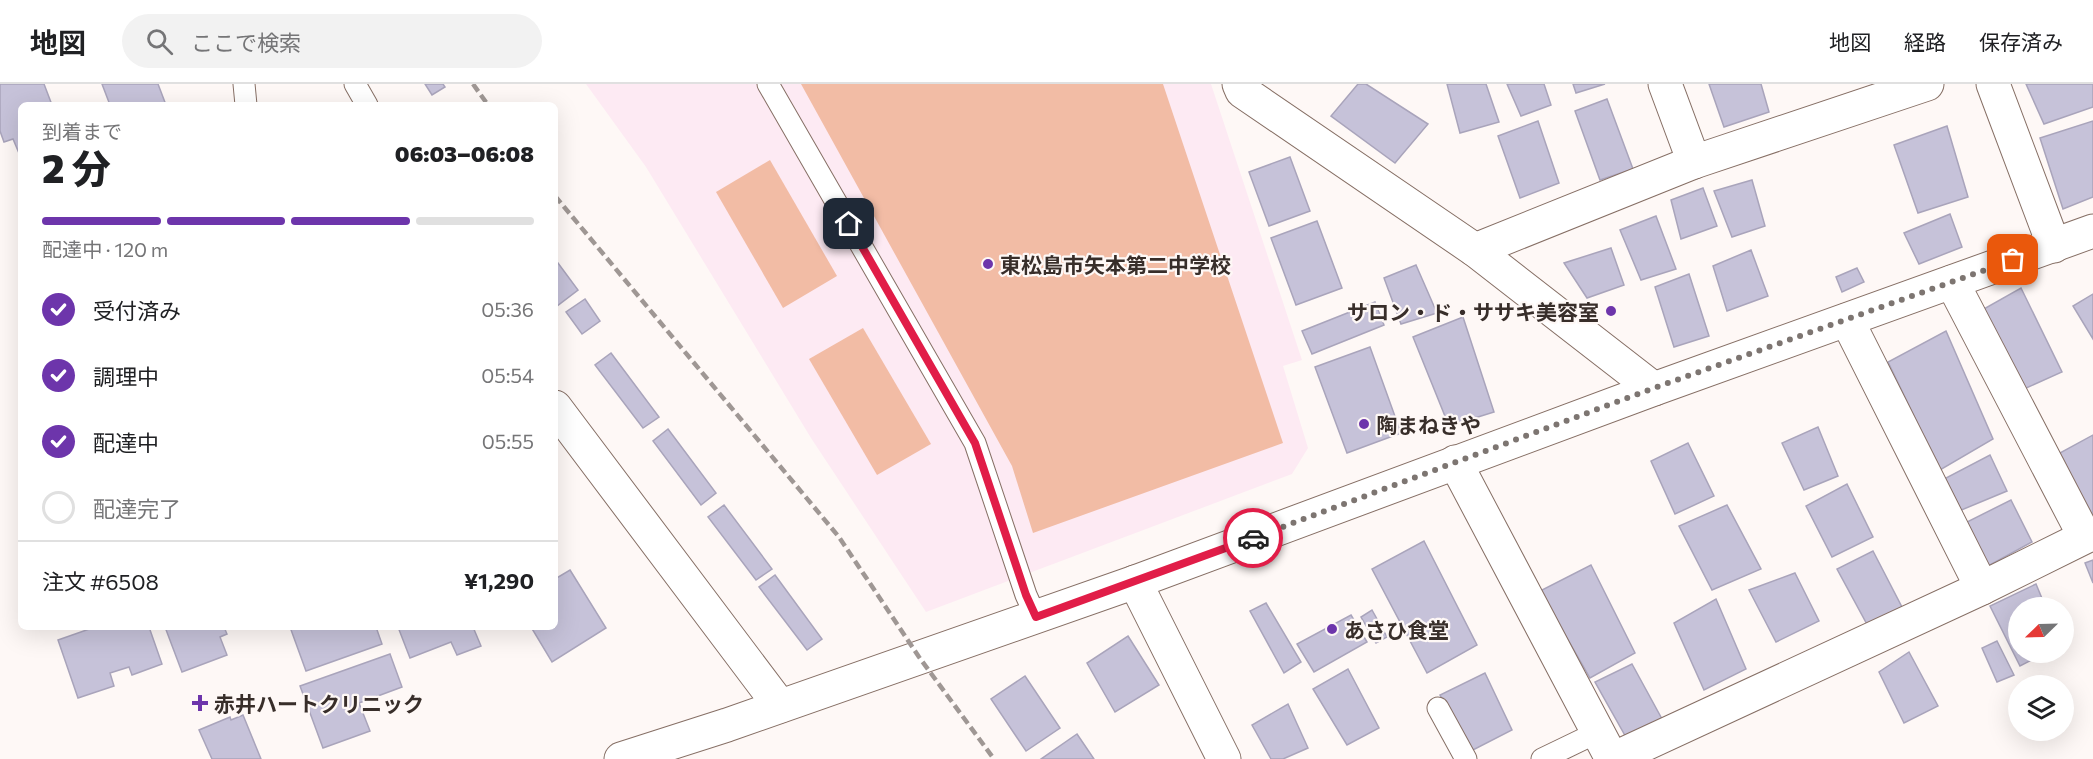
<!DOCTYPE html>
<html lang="ja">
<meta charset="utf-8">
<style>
body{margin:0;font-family:Commissioner,"Noto Sans JP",sans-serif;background:#f2f2f2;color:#202124;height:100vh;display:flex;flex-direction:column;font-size:22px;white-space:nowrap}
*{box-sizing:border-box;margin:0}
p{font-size:20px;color:#757577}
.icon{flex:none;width:33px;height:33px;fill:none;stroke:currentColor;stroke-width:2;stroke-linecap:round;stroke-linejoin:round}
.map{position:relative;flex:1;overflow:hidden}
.drawer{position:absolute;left:18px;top:18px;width:540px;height:528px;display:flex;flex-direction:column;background:#fff;border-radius:9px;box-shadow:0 6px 24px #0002}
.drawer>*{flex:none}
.needle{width:39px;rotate:247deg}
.controls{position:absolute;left:2008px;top:513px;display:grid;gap:12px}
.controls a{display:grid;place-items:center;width:66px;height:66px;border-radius:50%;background:#fff;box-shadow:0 6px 24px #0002;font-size:30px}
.pin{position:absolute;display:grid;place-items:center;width:51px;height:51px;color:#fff;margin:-26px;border-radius:12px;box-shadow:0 3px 9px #0006}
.courier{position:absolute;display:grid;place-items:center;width:60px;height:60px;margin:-30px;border:4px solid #e11d48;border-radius:50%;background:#fff;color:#222;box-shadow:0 2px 8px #0007}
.headline em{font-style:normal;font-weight:800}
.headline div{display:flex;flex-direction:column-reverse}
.headline{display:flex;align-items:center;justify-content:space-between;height:102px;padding:0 24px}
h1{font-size:39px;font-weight:800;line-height:45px}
.bar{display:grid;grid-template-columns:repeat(4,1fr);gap:9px 6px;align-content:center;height:72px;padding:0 24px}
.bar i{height:8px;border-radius:4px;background:#e0e0e0}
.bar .active{background:#6d35ab}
.bar p{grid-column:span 4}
.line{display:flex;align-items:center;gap:15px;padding:0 24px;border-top:2px solid #e0e0e0}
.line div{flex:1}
ol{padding:0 24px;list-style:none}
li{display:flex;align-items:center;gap:18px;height:66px}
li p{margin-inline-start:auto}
li .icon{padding:6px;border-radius:50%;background:#6d35ab;color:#fff;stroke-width:4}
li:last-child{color:#757577}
li i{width:33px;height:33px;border:3px solid #e0e0e0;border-radius:50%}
header{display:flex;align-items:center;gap:36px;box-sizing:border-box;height:84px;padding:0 30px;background:#fff;border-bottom:2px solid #e0e0e0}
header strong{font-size:28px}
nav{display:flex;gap:33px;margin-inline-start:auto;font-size:21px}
.search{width:420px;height:54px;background:#f2f2f2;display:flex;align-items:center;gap:15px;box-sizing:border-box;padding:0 21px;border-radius:33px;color:#757577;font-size:22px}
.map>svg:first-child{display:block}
.industrial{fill:#fdeaf3}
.green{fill:#f2bca5}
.building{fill:#c6c2d9;stroke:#a9a4bb;stroke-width:1.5}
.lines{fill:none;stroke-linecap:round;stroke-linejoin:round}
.lane-casing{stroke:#866f65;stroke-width:23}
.street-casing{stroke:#866f65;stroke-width:35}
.secondary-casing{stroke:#866f65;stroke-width:35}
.lane{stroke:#fff;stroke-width:21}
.street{stroke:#fff;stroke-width:33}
.secondary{stroke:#fff;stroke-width:33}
.rail{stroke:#9f9794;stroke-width:4.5;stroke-dasharray:9 4.5;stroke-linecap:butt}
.done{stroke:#7d7571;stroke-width:6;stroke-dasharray:0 10.8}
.route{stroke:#e11d48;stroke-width:8}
.poi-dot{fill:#6d35ab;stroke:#fef8f6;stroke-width:2}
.labels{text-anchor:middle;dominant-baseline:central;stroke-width:4.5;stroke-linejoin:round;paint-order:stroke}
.poi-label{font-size:21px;font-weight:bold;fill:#382e2a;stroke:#fef8f6;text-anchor:start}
</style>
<header>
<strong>地図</strong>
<div class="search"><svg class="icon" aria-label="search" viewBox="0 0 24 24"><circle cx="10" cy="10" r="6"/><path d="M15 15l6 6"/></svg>ここで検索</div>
<nav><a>地図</a><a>経路</a><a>保存済み</a></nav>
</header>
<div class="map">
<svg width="2093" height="675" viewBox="0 0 2093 675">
<rect width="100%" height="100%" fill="#fef8f6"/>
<path class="industrial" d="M586,0h625l91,276 -19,6 25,82 -16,26 -366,138 -115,-174 -165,-271z"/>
<g class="green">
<path d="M801,0h362l120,359 -250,90 -21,-67z"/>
<path d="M770,76l67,116 -54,32 -67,-116z"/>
<path d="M863,244l68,116 -54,31 -68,-116z"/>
</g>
<g class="building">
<path d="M0,0h44l8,21h-31v53l-8,-19 -9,3 -4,-11z"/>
<path d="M102,0h56l8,21h-56z"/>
<path d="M425,0h18l2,3 -13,8z"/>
<path d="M1358,0h8l62,40 -33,39 -64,-47z"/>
<path d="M1447,0h39l13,38 -39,11z"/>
<path d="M1507,0h37l7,21 -30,11z"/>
<path d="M1573,0h32l-29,9z"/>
<path d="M1709,0h52l8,28 -45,15z"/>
<path d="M2026,0h67v23l-49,17z"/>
<path d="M1607,15l26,70 -33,11 -25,-69z"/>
<path d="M1538,37l21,62 -39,15 -22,-62z"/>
<path d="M2093,37v76l-30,12 -23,-71z"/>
<path d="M1947,42l21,71 -50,16 -24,-68z"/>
<path d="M1290,73l20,54 -41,15 -20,-54z"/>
<path d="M1752,96l13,46 -33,11 -18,-46z"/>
<path d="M1703,104l14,38 -36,13 -10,-39z"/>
<path d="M1950,130l12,33 -43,17 -15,-31z"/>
<path d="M1656,132l20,53 -35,11 -21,-50z"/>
<path d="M1317,137l25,67 -46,17 -25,-67z"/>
<path d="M1611,164l13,37 -37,13 -23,-35z"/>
<path d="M1751,166l17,46 -41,15 -14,-45z"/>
<path d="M555,175l23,31 -21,16 -2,-4z"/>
<path d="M1416,181l21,48 -36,11 -17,-46z"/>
<path d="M1857,184l7,14 -22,10 -6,-15z"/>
<path d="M1689,190l20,62 -35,11 -19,-60z"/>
<path d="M2021,204l41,84 -38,17 -42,-79z"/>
<path d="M2093,210v45l-20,-33z"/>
<path d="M585,215l15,22 -18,13 -16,-22z"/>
<path d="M1375,218l9,23 -72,29 -10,-23z"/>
<path d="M1463,233l31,95 -45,14 -36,-89z"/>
<path d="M1946,247l47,108 -53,31 -52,-108z"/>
<path d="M1370,263l31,86 -54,20 -32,-86z"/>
<path d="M611,269l48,64 -16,11 -48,-63z"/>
<path d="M1818,343l20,49 -34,14 -22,-47z"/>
<path d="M668,345l48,64 -15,12 -48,-64z"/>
<path d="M2093,351v90l-35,-71z"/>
<path d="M1688,359l26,53 -39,18 -24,-53z"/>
<path d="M1990,371l17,36 -48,20 -15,-32z"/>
<path d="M1847,400l26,53 -41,20 -26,-51z"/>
<path d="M2011,416l21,42 -44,24 -23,-43z"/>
<path d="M724,421l48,64 -16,11 -48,-63z"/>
<path d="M1727,421l34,64 -49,21 -33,-64z"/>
<path d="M1424,457l53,104 -50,28 -55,-104z"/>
<path d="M1873,467l31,60 -35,17 -32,-59z"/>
<path d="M2093,476v23l-8,-20z"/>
<path d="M1591,481l44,88 -45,25 -50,-87z"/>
<path d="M570,486l36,58 -54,34 -21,-35h24v-48z"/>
<path d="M1795,489l24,48 -43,21 -27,-52z"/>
<path d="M775,491l47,64 -15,11 -48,-63z"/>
<path d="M2036,500l10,24h-27v44h28l-27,14 -30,-60z"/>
<path d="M1716,515l30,70 -42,21 -30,-67z"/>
<path d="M1266,519l35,59 -17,11 -34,-62z"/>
<path d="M1372,526l15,27 -11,6 -15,-26z"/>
<path d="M1351,531l16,27 -53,30 -17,-28z"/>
<path d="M95,543h54l13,37 -30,11 -3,-8 -19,6 4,13 -36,12 -20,-58z"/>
<path d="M165,543h59l3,7 -7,3 7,18 -45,17z"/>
<path d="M290,543h86l6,17 -76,27z"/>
<path d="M398,543h75l8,19 -24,9 -6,-13 -41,16z"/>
<path d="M1128,552l31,49 -44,27 -28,-49z"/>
<path d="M1997,557l17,34 -17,7 -15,-34z"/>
<path d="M1909,568l29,54 -34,17 -25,-51z"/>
<path d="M390,570l12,33 -43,16 11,28 -47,17 -23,-62z"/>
<path d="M1632,580l30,55 -35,20 -32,-57z"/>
<path d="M1348,585l31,59 -32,17 -34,-56z"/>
<path d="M1485,589l27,57 -41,21 -31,-56z"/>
<path d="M1025,592l35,52 -34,23 -35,-52z"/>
<path d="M1288,620l20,44 -25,11h-12l-19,-34z"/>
<path d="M243,631l18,44h-49l-13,-29 31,-13 1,3z"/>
<path d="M1077,650l17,25h-53z"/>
</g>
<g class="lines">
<defs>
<g id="lane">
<path d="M244,0l2,21"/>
<path d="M355,0l12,21"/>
<path d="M768,0l207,359 51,152 10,22"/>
<path d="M1438,624l28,51"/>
<path d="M1542,675l56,-27"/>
</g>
<g id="street">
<path d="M1665,0l29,78"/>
<path d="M1993,0l61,162"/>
<path d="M1475,166l219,-88 233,-78"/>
<path d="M1847,236l135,268"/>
<path d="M1455,378l157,297"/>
<path d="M1135,498l89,177"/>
<path d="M1613,675l369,-171 103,-51 -133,-255"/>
</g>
<g id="secondary">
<path d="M1239,0l3,7 233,159 179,139"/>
<path d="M555,323l225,299"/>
<path d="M621,675l106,-34 408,-143 519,-193 439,-158"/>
</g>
</defs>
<use href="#lane" class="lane-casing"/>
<use href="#street" class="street-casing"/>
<use href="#secondary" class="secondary-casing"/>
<use href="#lane" class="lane"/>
<use href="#street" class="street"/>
<use href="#secondary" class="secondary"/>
<g class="rail">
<path d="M473,0l15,21"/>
<path d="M555,112l284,341 80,120 75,102"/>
</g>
</g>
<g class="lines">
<path class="done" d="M1253,454l401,-150 359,-128"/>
<path class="route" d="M849,140l126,219 51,152 10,22 217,-79"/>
</g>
<g class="poi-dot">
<circle cx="988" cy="180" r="6"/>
<circle cx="1611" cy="227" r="6"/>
<circle cx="1364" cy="340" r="6"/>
<circle cx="1332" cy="545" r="6"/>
<path d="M197 610h6v6h6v6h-6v6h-6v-6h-6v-6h6z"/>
</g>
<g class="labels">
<g class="poi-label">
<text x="1000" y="180">東松島市矢本第二中学校</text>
<text x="1599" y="227" text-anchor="end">サロン・ド・ササキ美容室</text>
<text x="1376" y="340">陶まねきや</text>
<text x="1344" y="545">あさひ食堂</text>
<text x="214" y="619">赤井ハートクリニック</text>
</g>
</g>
</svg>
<div class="controls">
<a><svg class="needle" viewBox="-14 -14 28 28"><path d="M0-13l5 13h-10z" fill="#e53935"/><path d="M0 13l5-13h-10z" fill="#757577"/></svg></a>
<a><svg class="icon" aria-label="layers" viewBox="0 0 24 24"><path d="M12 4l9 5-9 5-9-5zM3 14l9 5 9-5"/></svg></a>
</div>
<div class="pin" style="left:2013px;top:176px;background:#ea580c"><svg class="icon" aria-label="bag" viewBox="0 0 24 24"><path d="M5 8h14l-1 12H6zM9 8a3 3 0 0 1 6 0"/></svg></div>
<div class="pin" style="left:849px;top:140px;background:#1f2937"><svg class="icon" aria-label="home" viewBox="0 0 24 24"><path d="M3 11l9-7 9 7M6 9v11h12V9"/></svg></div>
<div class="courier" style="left:1253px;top:454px"><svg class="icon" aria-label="car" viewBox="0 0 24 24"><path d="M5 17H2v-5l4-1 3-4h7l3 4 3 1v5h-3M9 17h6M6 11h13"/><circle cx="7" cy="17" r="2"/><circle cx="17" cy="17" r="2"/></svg></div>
<section class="drawer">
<div class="headline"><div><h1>2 分</h1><p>到着まで</p></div><em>06:03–06:08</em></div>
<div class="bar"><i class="active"></i><i class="active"></i><i class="active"></i><i></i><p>配達中 · 120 m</p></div>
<ol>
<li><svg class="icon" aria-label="check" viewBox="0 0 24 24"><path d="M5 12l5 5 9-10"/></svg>受付済み<p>05:36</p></li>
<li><svg class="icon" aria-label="check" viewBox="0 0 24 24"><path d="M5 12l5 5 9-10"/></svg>調理中<p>05:54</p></li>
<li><svg class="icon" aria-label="check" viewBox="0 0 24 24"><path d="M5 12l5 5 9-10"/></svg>配達中<p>05:55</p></li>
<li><i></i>配達完了</li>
</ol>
<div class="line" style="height:78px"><div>注文 #6508</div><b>¥1,290</b></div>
</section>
</div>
